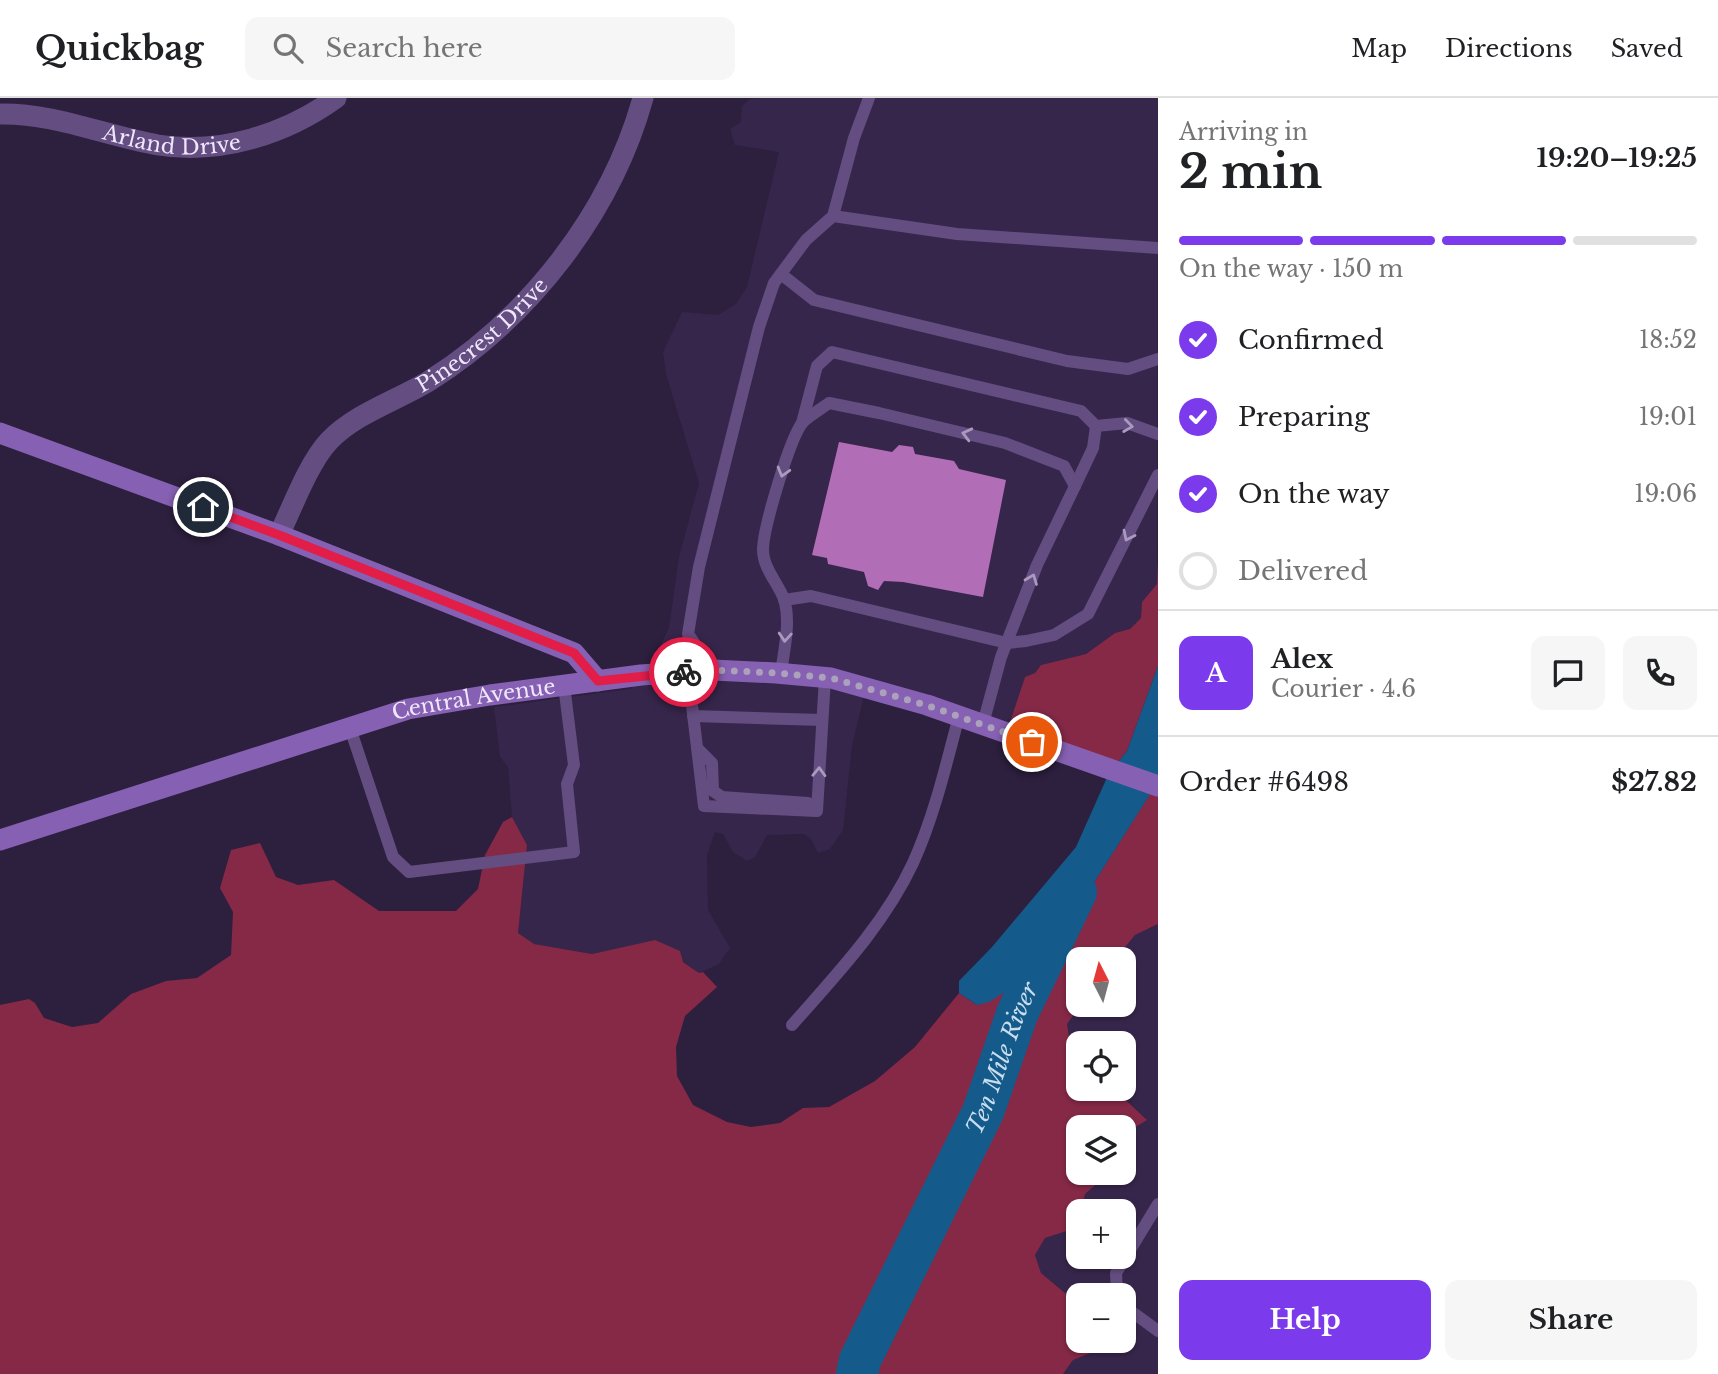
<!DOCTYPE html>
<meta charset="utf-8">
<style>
body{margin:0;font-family:"Libre Baskerville",serif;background:#f6f6f6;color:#202124;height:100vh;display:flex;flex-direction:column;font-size:26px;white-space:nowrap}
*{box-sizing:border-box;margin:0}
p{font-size:23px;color:#757577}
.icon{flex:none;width:38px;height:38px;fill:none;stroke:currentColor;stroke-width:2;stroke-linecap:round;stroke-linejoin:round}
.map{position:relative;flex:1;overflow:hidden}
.side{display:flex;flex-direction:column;background:#fff;width:560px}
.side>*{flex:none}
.needle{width:46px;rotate:354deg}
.fabs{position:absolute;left:1066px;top:849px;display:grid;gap:14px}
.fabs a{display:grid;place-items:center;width:70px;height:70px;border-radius:14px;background:#fff;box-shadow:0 2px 5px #0004;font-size:35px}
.pin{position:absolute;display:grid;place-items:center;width:60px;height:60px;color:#fff;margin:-30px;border:4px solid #fff;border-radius:50%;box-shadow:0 2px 7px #0007}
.courier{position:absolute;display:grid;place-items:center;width:70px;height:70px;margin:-35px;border:5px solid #e11d48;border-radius:50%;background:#fff;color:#222;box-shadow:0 2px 9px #0007}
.overview em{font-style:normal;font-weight:700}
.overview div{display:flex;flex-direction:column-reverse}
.overview{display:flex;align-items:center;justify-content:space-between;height:119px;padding:0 21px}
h1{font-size:46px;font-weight:700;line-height:52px}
.bar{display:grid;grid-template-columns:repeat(4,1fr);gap:10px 7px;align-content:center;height:84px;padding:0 21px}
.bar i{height:9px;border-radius:5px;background:#e0e0e0}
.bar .current{background:#7c3aed}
.bar p{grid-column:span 4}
.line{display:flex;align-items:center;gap:18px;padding:0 21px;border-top:2px solid #e0e0e0}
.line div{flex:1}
.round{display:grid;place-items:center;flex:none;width:74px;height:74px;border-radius:14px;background:#f6f6f6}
ol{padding:0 21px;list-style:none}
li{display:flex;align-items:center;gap:21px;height:77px}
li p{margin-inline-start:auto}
li .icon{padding:7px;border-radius:50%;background:#7c3aed;color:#fff;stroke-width:4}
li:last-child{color:#757577}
li i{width:38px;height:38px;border:4px solid #e0e0e0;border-radius:50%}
.button{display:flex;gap:14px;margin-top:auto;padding:14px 21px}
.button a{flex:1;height:80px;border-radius:14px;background:#7c3aed;color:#fff;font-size:28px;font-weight:700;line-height:80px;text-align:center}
.button a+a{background:#f6f6f6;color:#202124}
header{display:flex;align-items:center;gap:42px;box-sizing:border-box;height:98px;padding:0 35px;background:#fff;border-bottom:2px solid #e0e0e0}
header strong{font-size:33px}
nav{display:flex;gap:38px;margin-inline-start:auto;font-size:24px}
.search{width:490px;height:63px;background:#f6f6f6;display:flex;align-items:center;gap:18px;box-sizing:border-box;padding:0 24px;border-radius:14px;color:#757577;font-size:26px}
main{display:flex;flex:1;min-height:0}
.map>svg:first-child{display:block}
.built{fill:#37264b}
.forest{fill:#852947}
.water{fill:#145b8b}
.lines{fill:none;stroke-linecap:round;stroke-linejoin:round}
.river{stroke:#145b8b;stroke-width:42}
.building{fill:#b16eb6}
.lane{stroke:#644d80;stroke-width:12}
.street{stroke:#644d80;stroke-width:21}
.secondary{stroke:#8660b2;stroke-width:21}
.oneway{stroke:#aa9abe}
.done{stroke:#aba1ba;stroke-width:7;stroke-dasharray:0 12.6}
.route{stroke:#e11d48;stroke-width:9}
.labels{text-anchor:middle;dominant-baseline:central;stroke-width:7;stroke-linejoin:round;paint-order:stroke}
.street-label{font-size:21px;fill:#efe7fc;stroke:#231533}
.water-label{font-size:23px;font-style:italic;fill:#c9ddee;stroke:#231533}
</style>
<header>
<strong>Quickbag</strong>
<div class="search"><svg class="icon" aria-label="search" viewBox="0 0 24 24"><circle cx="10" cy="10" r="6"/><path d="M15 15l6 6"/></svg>Search here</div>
<nav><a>Map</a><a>Directions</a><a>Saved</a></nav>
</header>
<main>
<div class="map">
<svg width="1158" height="1276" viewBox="0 0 1158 1276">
<rect width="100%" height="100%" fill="#2d1f3e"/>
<g class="built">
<path d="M763,0h395l-1,486 -15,18 -1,16 -11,11 -15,4 -29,21 -45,11 -6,8 -10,4 -19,57 -142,-38 -12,49 -9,85 -13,19 -12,4 -7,-14 -7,-5 -37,1 -12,22 -8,4 -14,-9 -10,-18 -8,-2 -8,23 1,55 22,38 -11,16 -20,9 -44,-33 -63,14 -59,-10 -15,-11 9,-88 -15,-28 -4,-50 -8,-10 -6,-50 136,-18 15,-12 24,-49 10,-71 20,-74 -33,-109 -3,-22 19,-40 36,3 18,-11 11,-17 32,-135 -44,-7 -5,-16 11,-7 1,-16 8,-7z"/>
<path d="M1158,826v450h-95l10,-14 28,-11 -1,-8 24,-1v-45h-46v9l-37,-31 -6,-18 10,-17 31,-10 2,-7v35h46v-45h-43l4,-17 24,-21 15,-1v-38l22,-15 -29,-27 -1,-3 8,-1v-45h-46v17l-6,-4 -5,-32 14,-19 43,-1v-45h-18l20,-13 9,-11z"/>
</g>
<g class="forest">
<path d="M1158,462v106l-31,85 -18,22 -103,-39 19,-57 10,-4 6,-8 45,-11 29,-21 15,-4 11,-11 1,-16 15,-18z"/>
<path d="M1158,683v143l-23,11 -9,11 -20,13h-28v45l3,1 -14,19 5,31 6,5v28l38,1 1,3 30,28 -23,14v-7h-46v45l31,1 -24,21 -4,17h-3l-2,17 -31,10 -10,17 6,18 37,31v36l22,1 1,8 -28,11 -10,14h-1063v-369l29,-6 6,4 9,15 28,9 26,-4 33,-29 35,-13 31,-3 34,-23 2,-43 -13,-24 11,-38 29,-7 16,34 22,8 36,-5 45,31h77l22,-22 7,-34 18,-33 9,-5 15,28 -9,88 16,11 58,10 63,-14 25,11 3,11 16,11 4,-1 14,15 -32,29 -9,31 1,29 16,29 34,17 24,5 29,-4 23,-15 26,-1 46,-26 40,-34 44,-54 18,12 39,-20 18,-20 40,-51z"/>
</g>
<path class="water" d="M1158,568v111l-4,11 -80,126 -40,51 -18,20 -27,17 -12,3 -18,-12v-12l33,-34 84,-100 33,-74 18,-22z"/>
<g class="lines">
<path class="river" id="s1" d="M857,1276l3,-14 123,-248 34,-98 59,-122"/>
</g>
<path class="building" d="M839,344l53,10 7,-7 14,2 2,7 39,7 5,8 47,11 -23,117 -80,-15 -19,-1 -6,9 -10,-4 -4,-14 -36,-8 -1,-6 -15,-3z"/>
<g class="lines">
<g class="lane">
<path d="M833,118l124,18 201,14"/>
<path d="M781,176l33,26 253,61 61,8 30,-10"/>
<path d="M802,325l15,-57 15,-14 249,59 15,15 31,-3 31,11"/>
<path d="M1075,388l18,-38 3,-22"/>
<path d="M784,502l27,-4 196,47 19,-2 28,-6 34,-21 70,-139"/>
<path d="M713,572l-25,-36 11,-67 60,-240 15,-44 32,-43 27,-24 21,-78 15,-40"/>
<path d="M688,574l16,134 113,5 8,-133"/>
<path d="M781,575c3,-23 10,-51 3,-74 -6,-16 -21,-31 -21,-49 0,-21 27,-113 40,-128 7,-7 18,-13 26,-19l50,10 126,30 59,23 11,20 -38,79 -36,92 -18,67"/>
<path d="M693,618l129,4"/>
<path d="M350,630l43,129 16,15 165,-20 -7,-68 7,-19 -10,-80"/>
<path d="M697,650l15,15 1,28 9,6 86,6"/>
<path d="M792,927c44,-50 92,-100 121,-162 21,-46 33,-98 46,-147"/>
<path d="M1117,1197l-1,-22 42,-69"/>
<path d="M1124,1208l34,25"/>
</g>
<g class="street">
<path id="s2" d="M0,16c55,-1 105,22 158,31 63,10 128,-11 178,-47"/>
<path id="s3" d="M279,437c13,-27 30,-73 50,-94 27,-28 67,-40 100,-60 101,-64 182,-168 214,-283"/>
</g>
<g class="secondary">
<path d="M0,335l279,102 295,118 24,28"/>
<path id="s4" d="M0,742l408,-131 82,-14 151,-20 72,-5 63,3 55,5 96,27 231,81"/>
</g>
</g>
<defs><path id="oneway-chevron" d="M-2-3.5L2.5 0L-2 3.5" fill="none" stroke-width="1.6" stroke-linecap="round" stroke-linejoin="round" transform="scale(1.75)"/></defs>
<g class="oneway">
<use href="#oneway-chevron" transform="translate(1128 328) rotate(8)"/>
<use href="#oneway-chevron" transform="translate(967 336) rotate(-166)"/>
<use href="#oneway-chevron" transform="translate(783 374) rotate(106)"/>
<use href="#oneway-chevron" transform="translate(1128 438) rotate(116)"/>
<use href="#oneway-chevron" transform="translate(1032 481) rotate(-69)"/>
<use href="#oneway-chevron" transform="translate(785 539) rotate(94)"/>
<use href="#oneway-chevron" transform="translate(819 674) rotate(-88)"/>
</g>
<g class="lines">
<path class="done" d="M684,574l29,-2 63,3 55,5 95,27 106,37"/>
<path class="route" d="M203,409l76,28 295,118 24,28 86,-9"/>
</g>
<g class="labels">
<g class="street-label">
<text stroke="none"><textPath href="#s2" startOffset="175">Arland Drive</textPath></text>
<text stroke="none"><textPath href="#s3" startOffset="294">Pinecrest Drive</textPath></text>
<text stroke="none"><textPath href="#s4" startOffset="495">Central Avenue</textPath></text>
</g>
<g class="water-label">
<text stroke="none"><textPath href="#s1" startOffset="348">Ten Mile River</textPath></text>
</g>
</g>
</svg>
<div class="fabs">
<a><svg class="needle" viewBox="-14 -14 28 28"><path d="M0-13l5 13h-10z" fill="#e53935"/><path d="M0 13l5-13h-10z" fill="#757577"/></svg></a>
<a><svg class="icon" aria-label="locate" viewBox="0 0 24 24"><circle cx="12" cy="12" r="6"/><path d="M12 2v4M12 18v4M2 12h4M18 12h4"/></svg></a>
<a><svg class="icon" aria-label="layers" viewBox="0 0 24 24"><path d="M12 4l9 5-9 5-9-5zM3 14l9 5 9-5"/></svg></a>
<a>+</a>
<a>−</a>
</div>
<div class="pin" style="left:1032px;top:644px;background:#ea580c"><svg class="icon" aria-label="bag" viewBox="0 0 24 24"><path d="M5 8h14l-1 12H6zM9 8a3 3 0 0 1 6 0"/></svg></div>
<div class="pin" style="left:203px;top:409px;background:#1f2937"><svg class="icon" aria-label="home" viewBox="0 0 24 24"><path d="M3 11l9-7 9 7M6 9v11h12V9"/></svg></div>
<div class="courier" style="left:684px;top:574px"><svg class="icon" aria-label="bike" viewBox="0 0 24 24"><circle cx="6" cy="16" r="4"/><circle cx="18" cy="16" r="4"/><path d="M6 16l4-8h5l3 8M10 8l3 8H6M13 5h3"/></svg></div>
</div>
<section class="side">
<div class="overview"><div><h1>2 min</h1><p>Arriving in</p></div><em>19:20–19:25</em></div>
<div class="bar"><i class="current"></i><i class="current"></i><i class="current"></i><i></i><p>On the way · 150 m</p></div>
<ol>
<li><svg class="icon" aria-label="check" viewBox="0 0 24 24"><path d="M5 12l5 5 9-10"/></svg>Confirmed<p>18:52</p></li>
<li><svg class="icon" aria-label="check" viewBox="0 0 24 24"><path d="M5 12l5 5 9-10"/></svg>Preparing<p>19:01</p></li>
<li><svg class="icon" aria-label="check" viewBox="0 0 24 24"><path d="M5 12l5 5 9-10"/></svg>On the way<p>19:06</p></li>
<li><i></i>Delivered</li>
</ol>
<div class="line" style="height:126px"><b class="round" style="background:#7c3aed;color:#fff">A</b><div><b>Alex</b><p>Courier · 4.6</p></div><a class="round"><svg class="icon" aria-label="chat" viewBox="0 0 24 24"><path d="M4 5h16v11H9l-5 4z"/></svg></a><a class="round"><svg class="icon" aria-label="phone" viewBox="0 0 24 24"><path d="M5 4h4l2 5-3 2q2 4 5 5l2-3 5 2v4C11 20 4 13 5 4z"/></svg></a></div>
<div class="line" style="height:91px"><div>Order #6498</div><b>$27.82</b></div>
<div class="button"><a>Help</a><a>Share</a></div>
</section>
</main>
